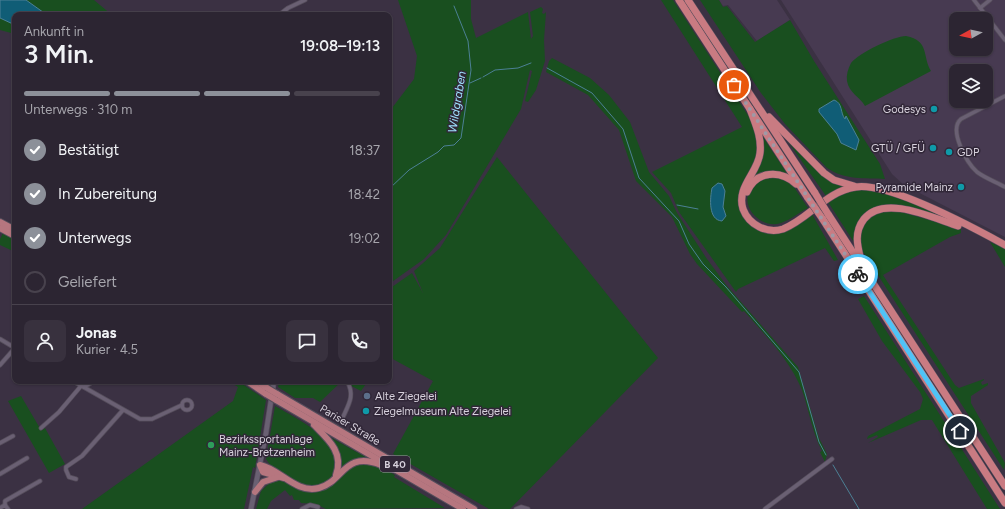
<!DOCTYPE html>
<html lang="de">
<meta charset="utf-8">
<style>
body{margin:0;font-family:Figtree,sans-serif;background:#38313e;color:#f1f3f6;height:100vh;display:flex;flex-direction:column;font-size:15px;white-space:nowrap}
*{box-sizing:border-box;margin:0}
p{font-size:13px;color:#a6a5ac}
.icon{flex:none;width:22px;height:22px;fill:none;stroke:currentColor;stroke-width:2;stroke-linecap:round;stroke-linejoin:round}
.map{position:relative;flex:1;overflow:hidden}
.panel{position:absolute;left:12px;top:12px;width:380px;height:372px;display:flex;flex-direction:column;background:#2c2532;border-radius:8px;box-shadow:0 1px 3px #0004,0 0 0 1px #48424d}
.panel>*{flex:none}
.needle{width:26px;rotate:262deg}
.buttons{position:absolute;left:949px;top:12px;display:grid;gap:8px}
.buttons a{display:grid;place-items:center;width:44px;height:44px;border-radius:8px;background:#2c2532;box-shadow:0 1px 3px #0004,0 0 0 1px #48424d;font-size:20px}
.pin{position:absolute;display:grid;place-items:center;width:34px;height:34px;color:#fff;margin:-17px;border:2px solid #fff;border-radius:50%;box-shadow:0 1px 4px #0007}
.courier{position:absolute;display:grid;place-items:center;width:40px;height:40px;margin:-20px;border:3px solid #4fc3f7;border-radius:50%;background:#fff;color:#222;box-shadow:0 1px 5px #0007}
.summary em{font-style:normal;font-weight:600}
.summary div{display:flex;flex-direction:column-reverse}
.summary{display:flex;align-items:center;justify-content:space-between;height:68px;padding:0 12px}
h1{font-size:26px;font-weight:600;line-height:30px}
.bar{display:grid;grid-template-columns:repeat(4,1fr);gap:6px 4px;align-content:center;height:48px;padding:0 12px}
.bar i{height:5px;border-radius:3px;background:#48424d}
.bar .selected{background:#8c9099}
.bar p{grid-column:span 4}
.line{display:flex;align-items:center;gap:10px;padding:0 12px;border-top:1px solid #48424d}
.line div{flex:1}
.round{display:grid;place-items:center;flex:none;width:42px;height:42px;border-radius:8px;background:#38313e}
ol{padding:0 12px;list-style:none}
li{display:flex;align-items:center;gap:12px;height:44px}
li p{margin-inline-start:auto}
li .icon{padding:4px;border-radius:50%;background:#8c9099;color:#fff;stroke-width:4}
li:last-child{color:#a6a5ac}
li i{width:22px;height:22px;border:2px solid #48424d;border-radius:50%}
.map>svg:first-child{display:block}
.built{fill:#473a51;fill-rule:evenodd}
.green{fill:#194f1f}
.water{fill:#105d76;stroke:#4c8095}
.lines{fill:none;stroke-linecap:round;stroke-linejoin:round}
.stream{stroke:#4c8095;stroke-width:1}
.minor-casing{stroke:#554d5b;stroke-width:5}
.tertiary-casing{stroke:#554d5b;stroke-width:6}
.trunk-casing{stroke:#554d5b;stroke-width:8}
.motorway-casing{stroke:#554d5b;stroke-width:8}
.minor{stroke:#6a6073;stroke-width:3.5}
.tertiary{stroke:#6a6073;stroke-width:4.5}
.trunk{stroke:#b6767f;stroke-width:6}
.motorway{stroke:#c97b82;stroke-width:7}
.trunk-bridge-casing{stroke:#554d5b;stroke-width:8;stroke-linecap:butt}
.motorway-bridge-casing{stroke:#554d5b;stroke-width:8;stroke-linecap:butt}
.trunk-bridge{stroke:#b6767f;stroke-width:6}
.motorway-bridge{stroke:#c97b82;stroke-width:7}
.done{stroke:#a099a6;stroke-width:4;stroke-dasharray:0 7.2}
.route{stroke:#4fc3f7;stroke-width:5}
.culture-dot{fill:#0f9aa8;stroke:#312738;stroke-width:1.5}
.service-dot{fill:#5c6f8a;stroke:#312738;stroke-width:1.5}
.leisure-dot{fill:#2e9e5b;stroke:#312738;stroke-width:1.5}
.labels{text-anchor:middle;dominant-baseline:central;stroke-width:3;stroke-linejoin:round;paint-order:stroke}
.shield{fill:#312738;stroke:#a59eab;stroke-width:1}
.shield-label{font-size:10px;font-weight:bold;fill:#d7d1dc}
.poi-label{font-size:11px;fill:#d7d1dc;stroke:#312738;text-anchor:start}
.street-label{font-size:11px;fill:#d7d1dc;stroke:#312738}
.water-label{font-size:12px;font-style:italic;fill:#9de0fc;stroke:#312738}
</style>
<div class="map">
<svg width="1005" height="509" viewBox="0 0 1005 509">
<rect width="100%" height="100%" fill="#3b3143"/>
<g class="built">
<path d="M719,0h58l13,20 -33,21 -29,-36 -5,1z"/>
<path d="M781,0h224v237l-101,-52 -12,-11zM956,19h30v30h-30zM956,71h30v30h-30z"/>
</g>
<g class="green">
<path d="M0,0h94l18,15h-97v19l-15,-4z"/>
<path d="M398,0h73v19l5,19 52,-26 3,27 2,-3 -3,-24 11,-5 2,2 -1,4 2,1 2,-2 -2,28 1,21 -9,29 -8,12 -3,-1 7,-30 -2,-1 -9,39 -75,126 -22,24 -35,25v-172l25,-33 3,-23z"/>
<path d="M661,0h12l80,123 6,24 -18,63 26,22 45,-18 26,46 -4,1 -9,-13 -87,41 -2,3 -57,-80 -8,-19 -19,-21 90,-45z"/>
<path d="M700,0h19l4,7 4,-1 28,36 35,-22 24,41 66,103 5,15c-20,-1 -40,1 -58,-11l-42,-44 -24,-31z"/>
<path d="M906,36c24,5 16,20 25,35l-66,35c-5,-9 -16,-13 -18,-25 -1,-6 1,-12 4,-18 8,-10 43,-27 55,-27z"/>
<path d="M552,58l38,20 19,17 21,27 19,50 20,24 8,17 30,46 20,27 71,81 21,71 8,16 -2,8 -5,-10 2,-1c-10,-19 -13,-41 -20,-61 -13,-31 -36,-54 -58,-79l-2,1 -45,-48 -7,-10 -18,-37 -36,-36 -17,-51 -31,-35 -42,-23 3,-11z"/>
<path d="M782,133l39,40 25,13 -20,10z"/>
<path d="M761,134l25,38 2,5 -4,-3 -34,9z"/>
<path d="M497,157l161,201 -148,151h-21l-96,-55 40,-73 -44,-24v-68l23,-16 11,20 -9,-22 26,-23z"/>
<path d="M782,177l12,10 14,21c-10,5 -20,14 -31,16 -17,3 -37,-17 -27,-34 3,-4 7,-8 11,-12z"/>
<path d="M859,189l28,3 69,30 -59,-16 -26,4 -16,34 -27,-42 16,-9z"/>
<path d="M887,208l74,21v4l-11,4 -67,38 72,110 4,3 25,-9v1l-3,2 1,3 6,-2v2l-17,11v7l34,60 -1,7 -143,-221c-2,-27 3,-29 26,-41z"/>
<path d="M3,233l12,6v13l-15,-7v-6z"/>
<path d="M990,242l15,7v18z"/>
<path d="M864,296l136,213h-13l-55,-89h-11l-53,23 10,-6 -1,-2 -10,4 1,-3 52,-27 3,-10 -3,-7 -38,-51 -24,-42z"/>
<path d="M228,381h10l28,19 -11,68 -2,-1 -9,42h-162l151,-108 5,-14z"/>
<path d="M279,381h63l-22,21 -7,-4h-18l-17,-11z"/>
<path d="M342,381h26l-7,10z"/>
<path d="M21,396l20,34 4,-2 20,36 -16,9 -41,-72z"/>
<path d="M275,406c16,9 54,29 60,46 1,3 0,9 1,12 0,15 -16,25 -30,22 -10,-3 -33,-16 -38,-24l-2,-3z"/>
<path d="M328,436l43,24 -30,9 -1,-14z"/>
<path d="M364,463c12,2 20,6 31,12l-1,2 51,31 -119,1 -10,-5 -15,-1 -2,-3h-5l-2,-5 -2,1 -5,-6 -14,11 -4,8h-11l5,-18 13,-12 7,1 32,11 40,-26z"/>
</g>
<g class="water">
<path d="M0,0h26l21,15h-32v10l-15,-7z"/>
<path d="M834,100c9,3 6,13 11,19l1,-3 13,24 -3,10 -15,-7 -4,-9 -18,-22v-3z"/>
<path d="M718,183l4,1 3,7 -2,16 3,9 -4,5c-14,-1 -12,-23 -10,-33z"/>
</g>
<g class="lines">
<g class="stream">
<path d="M547,68l45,25 31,36 16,49 40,43 10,23 14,20 23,23 73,85 20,70 7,13"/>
<path d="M483,77l12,-7 23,-2 13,-5"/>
<path d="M470,83l11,-5"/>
<path d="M389,189l20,-19 29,-18 6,-6 10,-1 7,-7 10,-68 -3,-29 -14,-35"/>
<path d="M677,205l21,4"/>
<path d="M833,465l26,44"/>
</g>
<defs>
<g id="minor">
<path d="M974,0l31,40"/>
<path d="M980,8l10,-8"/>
<path d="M279,15l9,-7 17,-8"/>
<path d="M1005,96l-44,23c-13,11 6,44 16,53 8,6 19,10 28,15"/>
<path d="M0,339l15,9"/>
<path d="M0,365l15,-17"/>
<path d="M73,381l67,38h12l30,-14"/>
<path d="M84,387l10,-6"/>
<circle cx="187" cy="405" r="5"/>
<path d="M343,417c6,-13 12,-22 4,-36"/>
<path d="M41,428l18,-16 22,-26"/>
<path d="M0,443l13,-7"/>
<path d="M0,474l27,-16"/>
<path d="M76,479l-7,-2 -3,-7v-3l16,-11 41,-46"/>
<path d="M5,505v-4l35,-20"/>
<path d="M0,508l5,-3 3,4"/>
<path d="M302,509l8,-4 8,2"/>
<path d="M516,509l5,-2 7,2"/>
<path d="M765,509l67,-50"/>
</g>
<path id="tertiary" d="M251,509l15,-76 8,-52"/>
<g id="trunk">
<path d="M0,222l15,8"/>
<path d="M0,228l15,8"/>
<path d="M247,381l19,13"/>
<path d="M257,381l10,7"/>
<path d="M277,394l197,115"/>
<path d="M276,400l187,109"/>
<path d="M314,425c15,15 30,28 22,50"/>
<path d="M284,478l-21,-6 -3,-7c20,4 36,29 59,23 24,-6 25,-38 62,-23"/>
<path d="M255,492l8,-10 15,-5"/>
</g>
<g id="motorway">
<path d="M679,0l129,198"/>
<path d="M688,0l127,193"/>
<path d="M750,109c5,14 12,28 10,44 -2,20 -24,34 -17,56 6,16 24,25 40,20 26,-10 43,-38 73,-42 33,-5 118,41 149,58"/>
<path d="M769,117l55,56 10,7 20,6"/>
<path d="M747,192c9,-22 34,-22 49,-8"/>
<path d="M828,214l177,272"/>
<path d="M822,218l183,285"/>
<path d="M861,260c-4,-15 -7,-28 3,-41 20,-25 69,-1 94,7"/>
</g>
</defs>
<use href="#minor" class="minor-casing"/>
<use href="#tertiary" class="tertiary-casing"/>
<use href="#trunk" class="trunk-casing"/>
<use href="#motorway" class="motorway-casing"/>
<use href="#minor" class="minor"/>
<use href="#tertiary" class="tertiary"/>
<use href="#trunk" class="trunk"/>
<use href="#motorway" class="motorway"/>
<defs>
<g id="trunk-bridge">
<path d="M267,388l10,6"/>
<path d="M266,394l10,6"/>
</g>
<g id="motorway-bridge">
<path d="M815,193l13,21"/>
<path d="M808,198l14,20"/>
</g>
</defs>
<use href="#trunk-bridge" class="trunk-bridge-casing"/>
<use href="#motorway-bridge" class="motorway-bridge-casing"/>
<use href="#trunk-bridge" class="trunk-bridge"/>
<use href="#motorway-bridge" class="motorway-bridge"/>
</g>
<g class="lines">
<path class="done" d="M734,85l124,189"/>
<path class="route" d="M858,274l102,157"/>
</g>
<g class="culture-dot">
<circle cx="934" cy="109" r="4"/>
<circle cx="933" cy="148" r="4"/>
<circle cx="949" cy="152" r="4"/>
<circle cx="961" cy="187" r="4"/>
<circle cx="366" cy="411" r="4"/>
</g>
<circle class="service-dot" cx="367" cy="396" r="4"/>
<circle class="leisure-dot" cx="211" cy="445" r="4"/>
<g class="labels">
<rect class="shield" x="380" y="456" width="30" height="16" rx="3"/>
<g class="shield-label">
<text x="395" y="464">B 40</text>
</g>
<g class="poi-label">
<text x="926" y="109" text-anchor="end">Godesys</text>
<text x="925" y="148" text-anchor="end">GTÜ / GFÜ</text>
<text x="957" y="152">GDP</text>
<text x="953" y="187" text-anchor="end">Pyramide Mainz</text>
<text x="375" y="396">Alte Ziegelei</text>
<text x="374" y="411">Ziegelmuseum Alte Ziegelei</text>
<text x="219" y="439">Bezirkssportanlage<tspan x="219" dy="13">Mainz-Bretzenheim</tspan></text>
</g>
<g class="street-label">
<text transform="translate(350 425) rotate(31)">Pariser Straße</text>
</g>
<g class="water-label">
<text transform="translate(457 102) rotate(-81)">Wildgraben</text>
</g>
</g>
</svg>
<div class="buttons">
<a><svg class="needle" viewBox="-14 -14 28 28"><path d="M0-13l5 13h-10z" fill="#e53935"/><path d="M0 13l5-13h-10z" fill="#a6a5ac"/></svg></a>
<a><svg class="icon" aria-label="layers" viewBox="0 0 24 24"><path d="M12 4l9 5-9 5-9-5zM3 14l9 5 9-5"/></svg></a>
</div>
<div class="pin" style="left:734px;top:85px;background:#ea580c"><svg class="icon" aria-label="bag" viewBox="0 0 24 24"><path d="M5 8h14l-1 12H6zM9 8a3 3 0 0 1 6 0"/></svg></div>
<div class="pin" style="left:960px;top:431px;background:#1f2937"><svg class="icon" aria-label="home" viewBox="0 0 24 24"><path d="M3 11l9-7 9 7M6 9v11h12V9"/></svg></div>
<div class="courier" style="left:858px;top:274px"><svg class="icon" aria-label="bike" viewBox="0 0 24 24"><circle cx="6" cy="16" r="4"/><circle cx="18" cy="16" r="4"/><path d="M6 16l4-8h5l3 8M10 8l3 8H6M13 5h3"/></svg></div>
<section class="panel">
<div class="summary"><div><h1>3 Min.</h1><p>Ankunft in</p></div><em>19:08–19:13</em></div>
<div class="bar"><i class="selected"></i><i class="selected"></i><i class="selected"></i><i></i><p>Unterwegs · 310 m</p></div>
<ol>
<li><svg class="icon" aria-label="check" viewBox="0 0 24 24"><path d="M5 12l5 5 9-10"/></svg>Bestätigt<p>18:37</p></li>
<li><svg class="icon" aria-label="check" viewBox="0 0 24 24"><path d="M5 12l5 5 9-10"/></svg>In Zubereitung<p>18:42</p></li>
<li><svg class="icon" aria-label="check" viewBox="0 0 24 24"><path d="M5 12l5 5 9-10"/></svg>Unterwegs<p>19:02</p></li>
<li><i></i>Geliefert</li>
</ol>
<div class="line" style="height:72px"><a class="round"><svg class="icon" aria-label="person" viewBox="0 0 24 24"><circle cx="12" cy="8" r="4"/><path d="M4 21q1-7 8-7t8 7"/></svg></a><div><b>Jonas</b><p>Kurier · 4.5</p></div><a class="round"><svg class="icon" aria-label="chat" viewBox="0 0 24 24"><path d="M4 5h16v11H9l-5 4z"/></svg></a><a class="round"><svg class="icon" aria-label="phone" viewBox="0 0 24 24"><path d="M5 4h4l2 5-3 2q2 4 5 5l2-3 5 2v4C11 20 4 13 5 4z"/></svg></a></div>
</section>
</div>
